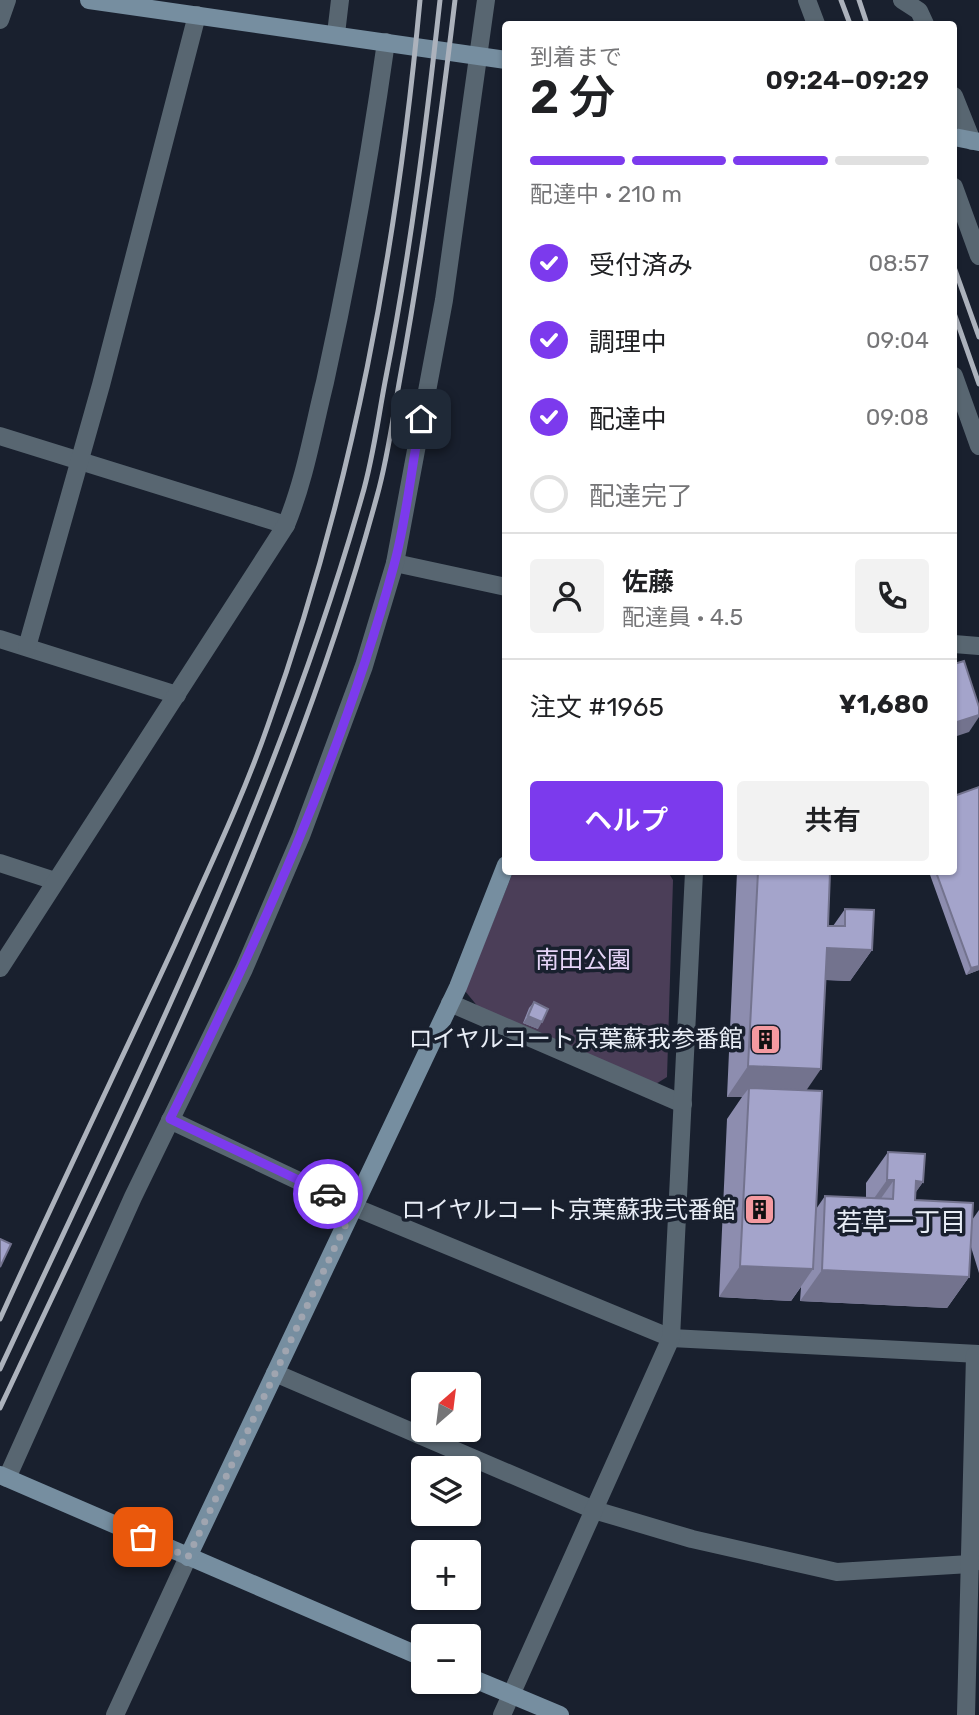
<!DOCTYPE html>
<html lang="ja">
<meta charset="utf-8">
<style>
body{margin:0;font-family:Rubik,"Noto Sans JP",sans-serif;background:#f2f2f2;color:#202124;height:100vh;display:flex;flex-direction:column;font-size:26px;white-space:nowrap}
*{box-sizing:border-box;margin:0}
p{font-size:23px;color:#757577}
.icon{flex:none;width:38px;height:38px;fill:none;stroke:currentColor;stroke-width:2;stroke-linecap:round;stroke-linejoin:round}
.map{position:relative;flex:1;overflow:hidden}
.side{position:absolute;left:502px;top:21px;width:455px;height:854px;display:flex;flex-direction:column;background:#fff;border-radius:7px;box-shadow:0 2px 5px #0004}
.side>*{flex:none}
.needle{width:46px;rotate:28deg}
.fabs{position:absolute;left:411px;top:1372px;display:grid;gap:14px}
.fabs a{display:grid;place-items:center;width:70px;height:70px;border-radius:7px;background:#fff;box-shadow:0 2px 5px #0004;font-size:35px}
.pin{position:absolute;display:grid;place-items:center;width:60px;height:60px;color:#fff;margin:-30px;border-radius:14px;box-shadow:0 4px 10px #0006}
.courier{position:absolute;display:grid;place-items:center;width:70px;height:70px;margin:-35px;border:5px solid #7c3aed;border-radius:50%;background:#fff;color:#222;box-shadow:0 2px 9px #0007}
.headline em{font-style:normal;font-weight:600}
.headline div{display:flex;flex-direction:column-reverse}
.headline{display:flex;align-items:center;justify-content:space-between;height:119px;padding:0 28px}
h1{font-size:46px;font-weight:600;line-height:52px}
.bar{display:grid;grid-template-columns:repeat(4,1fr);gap:10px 7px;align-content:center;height:84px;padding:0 28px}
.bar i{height:9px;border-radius:5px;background:#e0e0e0}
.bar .on{background:#7c3aed}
.bar p{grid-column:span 4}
.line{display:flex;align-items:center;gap:18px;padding:0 28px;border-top:2px solid #e0e0e0}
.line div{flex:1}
.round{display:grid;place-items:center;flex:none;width:74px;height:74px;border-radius:7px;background:#f2f2f2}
ol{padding:0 28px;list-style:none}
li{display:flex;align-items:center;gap:21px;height:77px}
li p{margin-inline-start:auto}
li .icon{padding:7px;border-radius:50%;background:#7c3aed;color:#fff;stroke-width:4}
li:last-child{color:#757577}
li i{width:38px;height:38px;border:4px solid #e0e0e0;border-radius:50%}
.button{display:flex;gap:14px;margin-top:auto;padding:14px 28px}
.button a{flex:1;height:80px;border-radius:7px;background:#7c3aed;color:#fff;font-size:28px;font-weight:600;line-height:80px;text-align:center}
.button a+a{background:#f2f2f2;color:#202124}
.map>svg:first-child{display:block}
.green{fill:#4b3e58}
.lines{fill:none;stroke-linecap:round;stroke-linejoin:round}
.street{stroke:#586671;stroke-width:18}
.secondary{stroke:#768ea0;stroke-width:18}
.rail{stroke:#acb2bc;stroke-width:5}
.wall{fill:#8d8daf}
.shaded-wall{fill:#73738e}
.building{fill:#a4a4cb;stroke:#73738e;stroke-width:2}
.done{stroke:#a0a5b0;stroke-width:7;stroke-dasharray:0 12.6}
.route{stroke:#7c3aed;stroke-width:9}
.labels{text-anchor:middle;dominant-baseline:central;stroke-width:7;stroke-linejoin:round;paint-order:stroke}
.park-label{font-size:24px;fill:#e6d5f8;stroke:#19202e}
.poi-label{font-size:24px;fill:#e8edf6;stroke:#19202e;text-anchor:end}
.neighbourhood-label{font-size:26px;fill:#e8edf6;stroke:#19202e}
</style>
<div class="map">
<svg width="979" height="1715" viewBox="0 0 979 1715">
<rect width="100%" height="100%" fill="#19202e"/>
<path class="green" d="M513,872h155l5,8 -6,197 -16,10 -172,-79 -14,-17z"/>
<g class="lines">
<g class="street">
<path d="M807,0l9,24"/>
<path d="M902,0l17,11 6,13"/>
<path d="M0,20l7,-20"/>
<path d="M336,34l4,-34"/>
<path d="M954,96l18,45"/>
<path d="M954,187l25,69"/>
<path d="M954,376l25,70"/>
<path d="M0,436l286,89"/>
<path d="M395,563l111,24"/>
<path d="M0,639l177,56"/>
<path d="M954,644l25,2"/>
<path d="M27,647l74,-262 96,-370"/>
<path d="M0,863l55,18"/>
<path d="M0,968l286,-443c19,-46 27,-95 39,-143 25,-113 45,-226 61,-340"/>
<path d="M450,1003l233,101"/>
<path d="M170,1120l184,87 317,131 308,16"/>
<path d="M275,1373l319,137 98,29 145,33 133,-8 9,-4"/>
<path d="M7,1478l126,-281 111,-228 57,-133 63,-170 31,-103 49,-263 42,-300"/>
<path d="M115,1715l73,-158"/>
<path d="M502,1715l169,-377 23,-466"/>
<path d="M966,1715l9,-360"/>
</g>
<g class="secondary">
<path d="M89,0l417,60"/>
<path d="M954,137l25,5"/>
<path d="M0,1475l424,183"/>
<path d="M188,1557l270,-570 48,-122"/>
<path d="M469,1677l91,38"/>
</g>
<g class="rail">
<path d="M841,0l9,24"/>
<path d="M859,0l8,24"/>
<path d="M954,267l25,70"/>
<path d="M954,313l25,71"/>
<path d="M0,1319c57,-126 117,-250 175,-375 32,-72 67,-144 93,-219 85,-236 129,-477 152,-725"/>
<path d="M0,1369c133,-286 276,-569 362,-873 11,-37 16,-77 23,-114 25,-126 41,-255 55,-382"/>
<path d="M0,1408c139,-297 291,-594 377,-912 11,-39 16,-79 23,-118 23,-125 40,-252 55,-378"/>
</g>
</g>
<g class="wall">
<path d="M979,787v183l-13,5 -37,-103h25z"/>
<path d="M737,872h93l-2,54h5l12,-17 27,41 -22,31 -25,-1 -19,110 10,119 9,-13 41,2v-15l22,-31 35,30 -8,11v7l57,20 7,-10v63l-8,-26 -2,30 -22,31 -147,-7 1,-14 -10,14 -72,-4 8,-178 15,-22h-15z"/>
<path d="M534,1002l4,27 -15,-6 6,-15z"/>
</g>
<g class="shaded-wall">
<path d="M979,715v2l-10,15 -15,5v-14z"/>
<path d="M827,948l45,2 -22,31 -45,-2z"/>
<path d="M979,966v4l-13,5 5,-7z"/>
<path d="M528,1016l14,6 -4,7 -15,-6z"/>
<path d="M748,1066l73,3 -22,32 -50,-13 -7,9h-15z"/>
<path d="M887,1180h7l-22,31h-7z"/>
<path d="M916,1181l7,1 -22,31z"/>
<path d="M740,1266l73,3 -22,32 -72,-4z"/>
<path d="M822,1270l147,7 -22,31 -147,-7z"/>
</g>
<g class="building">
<path d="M964,661l15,46v8l-25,8v-59z"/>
<path d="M979,787v179l-8,2 -35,-96h18v-76z"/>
<path d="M758,872h72l-2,54h17v-17l29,1 -2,40 -45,-2 -6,121 -73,-3z"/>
<path d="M534,1002l14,7 -6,13 -14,-6z"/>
<path d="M749,1088l73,3 -9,178 -73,-3z"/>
<path d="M888,1152l37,2 -2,28 -7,-1 -1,19 58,3 -4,74 -147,-7 3,-74 68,3 1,-19h-7z"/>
<path d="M0,1239l11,5 -11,23z"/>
</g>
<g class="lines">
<path class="done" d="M143,1537l45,20 166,-350 -26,-13"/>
<path class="route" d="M328,1194l-158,-75c88,-179 172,-361 224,-554 13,-47 17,-98 27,-146"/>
</g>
<defs>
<symbol id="building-square" viewBox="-11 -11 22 22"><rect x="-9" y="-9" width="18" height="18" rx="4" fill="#f49aa0" stroke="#19202e"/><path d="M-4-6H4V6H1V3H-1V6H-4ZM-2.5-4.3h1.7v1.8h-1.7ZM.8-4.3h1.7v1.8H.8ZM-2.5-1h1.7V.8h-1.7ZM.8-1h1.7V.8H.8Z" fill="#111"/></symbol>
</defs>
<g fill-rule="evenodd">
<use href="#building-square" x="748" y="1022" width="35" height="35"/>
<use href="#building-square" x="742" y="1192" width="35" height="35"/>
</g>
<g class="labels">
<g class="park-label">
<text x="583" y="960">南田公園</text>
</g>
<g class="poi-label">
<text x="743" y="1039">ロイヤルコート京葉蘇我参番館</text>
<text x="736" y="1210">ロイヤルコート京葉蘇我弐番館</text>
</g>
<g class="neighbourhood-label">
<text x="901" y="1222">若草一丁目</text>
</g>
</g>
</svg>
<div class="fabs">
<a><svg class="needle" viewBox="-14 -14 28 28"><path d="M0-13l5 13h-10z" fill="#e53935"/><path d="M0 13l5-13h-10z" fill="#757577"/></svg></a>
<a><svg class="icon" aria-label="layers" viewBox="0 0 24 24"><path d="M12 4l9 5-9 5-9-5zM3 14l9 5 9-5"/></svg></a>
<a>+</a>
<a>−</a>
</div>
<div class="pin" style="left:143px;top:1537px;background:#ea580c"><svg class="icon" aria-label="bag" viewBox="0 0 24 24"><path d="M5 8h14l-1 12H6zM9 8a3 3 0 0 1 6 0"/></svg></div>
<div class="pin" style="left:421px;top:419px;background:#1f2937"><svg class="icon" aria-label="home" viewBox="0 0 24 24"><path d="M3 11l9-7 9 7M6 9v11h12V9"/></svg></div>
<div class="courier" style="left:328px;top:1194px"><svg class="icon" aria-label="car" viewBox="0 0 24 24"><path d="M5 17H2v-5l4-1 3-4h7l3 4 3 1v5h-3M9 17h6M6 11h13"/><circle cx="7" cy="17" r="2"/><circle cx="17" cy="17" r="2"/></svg></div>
<section class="side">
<div class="headline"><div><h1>2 分</h1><p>到着まで</p></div><em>09:24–09:29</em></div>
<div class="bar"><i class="on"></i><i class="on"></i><i class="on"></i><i></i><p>配達中 · 210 m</p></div>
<ol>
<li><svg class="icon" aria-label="check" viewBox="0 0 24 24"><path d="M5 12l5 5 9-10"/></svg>受付済み<p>08:57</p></li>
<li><svg class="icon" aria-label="check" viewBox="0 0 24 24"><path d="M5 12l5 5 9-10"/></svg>調理中<p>09:04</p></li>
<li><svg class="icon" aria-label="check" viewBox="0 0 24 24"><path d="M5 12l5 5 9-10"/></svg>配達中<p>09:08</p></li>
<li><i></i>配達完了</li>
</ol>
<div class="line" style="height:126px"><a class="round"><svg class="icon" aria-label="person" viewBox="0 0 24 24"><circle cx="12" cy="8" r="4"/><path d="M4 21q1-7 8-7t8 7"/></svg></a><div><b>佐藤</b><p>配達員 · 4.5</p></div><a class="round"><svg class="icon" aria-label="phone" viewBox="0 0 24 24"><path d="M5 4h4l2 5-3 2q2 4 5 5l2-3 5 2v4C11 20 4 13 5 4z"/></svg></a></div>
<div class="line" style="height:91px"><div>注文 #1965</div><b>¥1,680</b></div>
<div class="button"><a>ヘルプ</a><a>共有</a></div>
</section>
</div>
